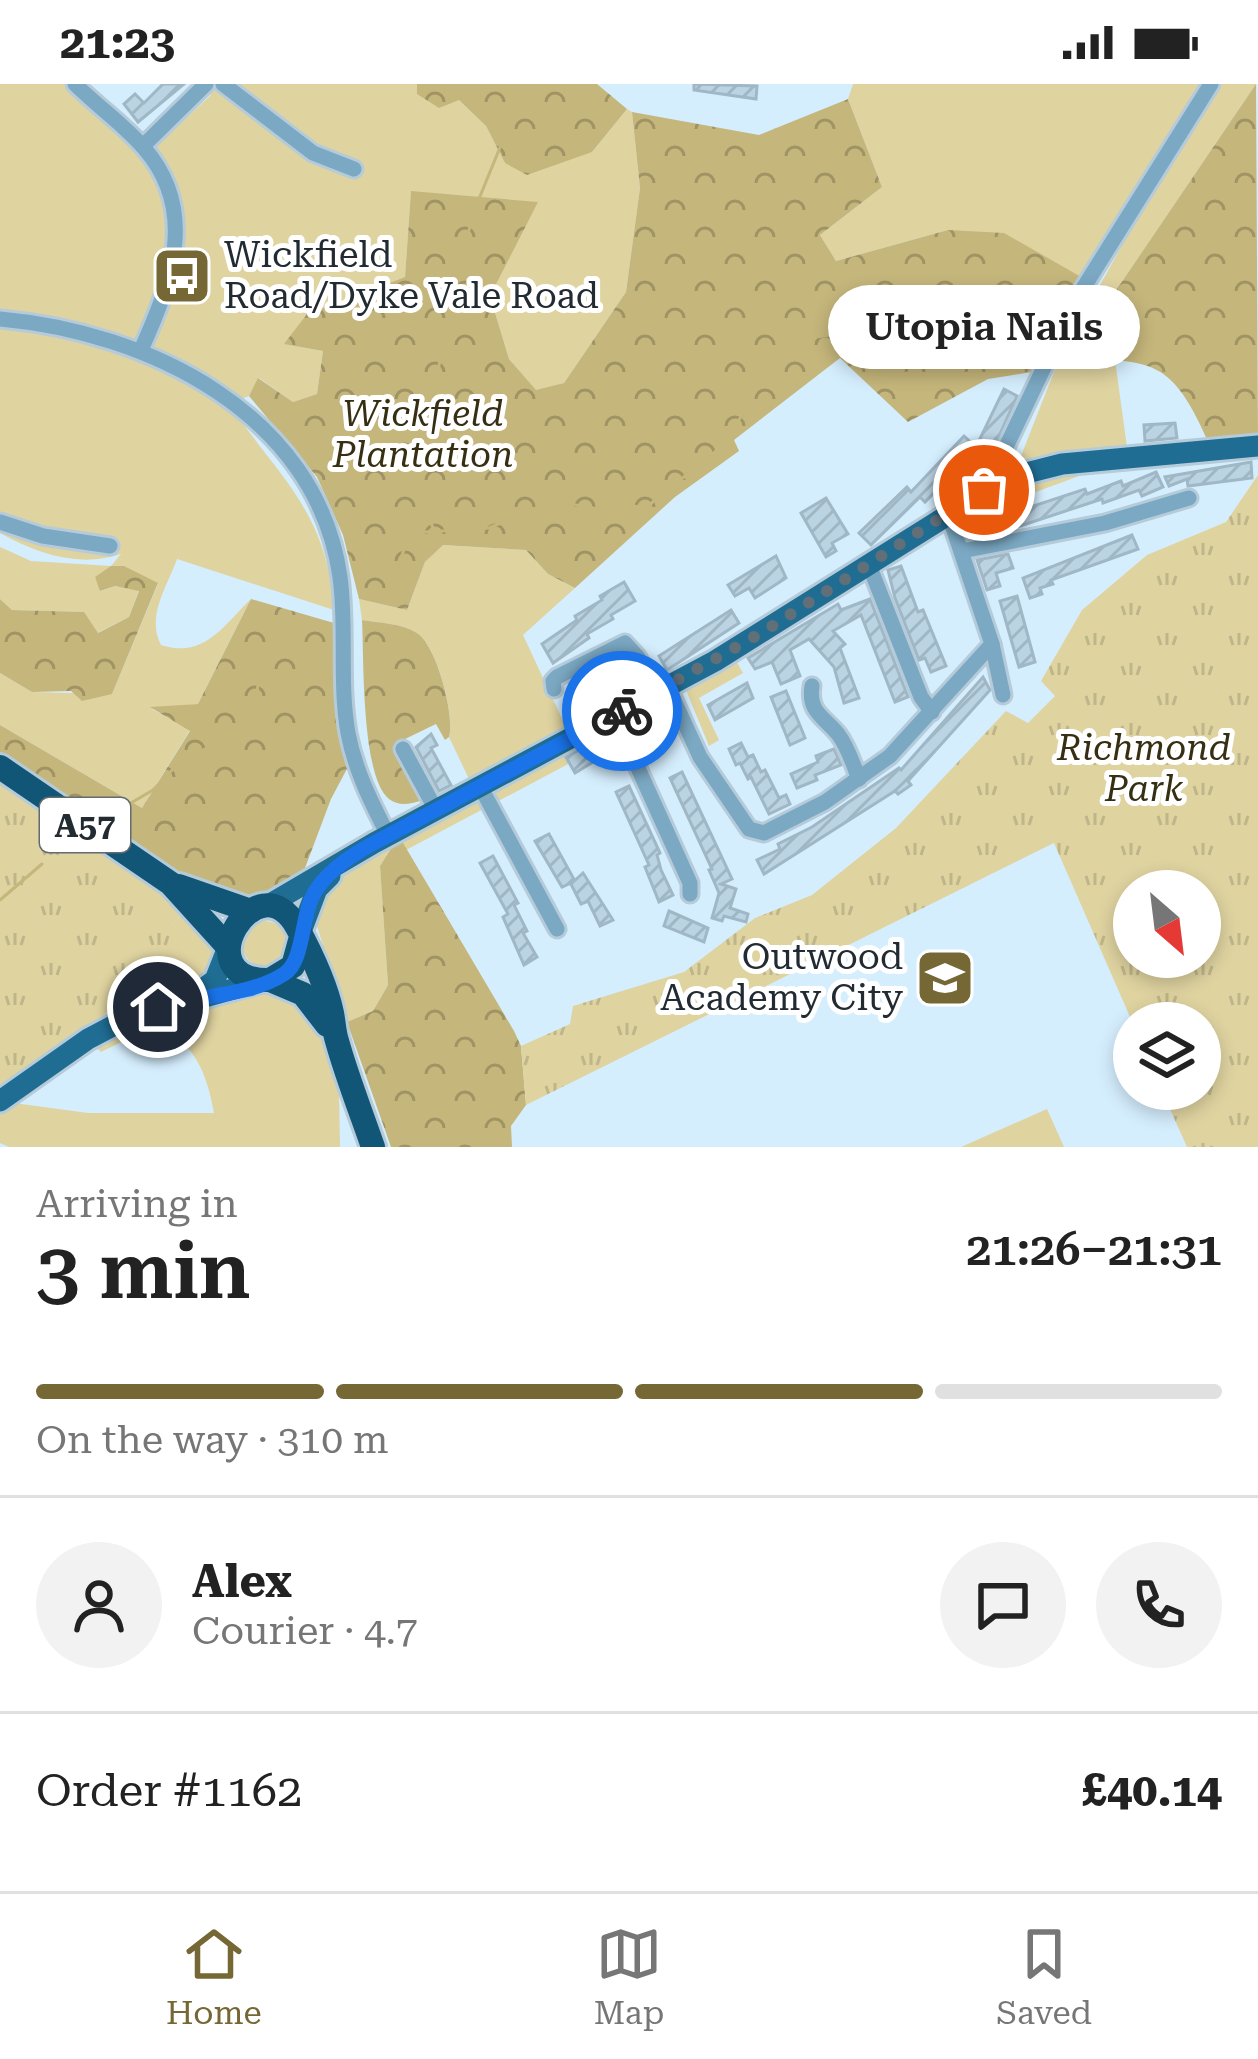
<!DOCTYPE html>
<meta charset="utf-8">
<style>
body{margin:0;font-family:"Roboto Serif",serif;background:#f2f2f2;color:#222;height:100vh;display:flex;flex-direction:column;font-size:45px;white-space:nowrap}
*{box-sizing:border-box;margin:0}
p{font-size:39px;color:#767676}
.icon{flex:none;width:66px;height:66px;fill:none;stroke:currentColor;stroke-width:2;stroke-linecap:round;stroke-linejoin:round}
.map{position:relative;height:1063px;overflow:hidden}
.sheet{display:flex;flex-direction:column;background:#fff;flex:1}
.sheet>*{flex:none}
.needle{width:78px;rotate:152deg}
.buttons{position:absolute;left:1113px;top:786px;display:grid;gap:24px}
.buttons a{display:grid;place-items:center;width:108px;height:108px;border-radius:50%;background:#fff;box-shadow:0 6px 18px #0003;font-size:60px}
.pin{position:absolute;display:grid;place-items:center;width:102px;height:102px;color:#fff;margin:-51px;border:6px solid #fff;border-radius:50%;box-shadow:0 3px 12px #0007}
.courier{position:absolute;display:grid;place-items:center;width:120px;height:120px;margin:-60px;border:9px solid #1a73e8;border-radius:50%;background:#fff;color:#222;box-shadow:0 3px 15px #0007}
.bubble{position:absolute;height:84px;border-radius:42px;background:#fff;box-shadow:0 6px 18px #0003;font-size:39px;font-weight:600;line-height:84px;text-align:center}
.summary em{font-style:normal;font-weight:600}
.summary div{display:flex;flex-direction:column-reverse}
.summary{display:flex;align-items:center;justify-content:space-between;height:204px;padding:0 36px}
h1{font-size:78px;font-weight:600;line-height:90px}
.bar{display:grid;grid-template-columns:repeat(4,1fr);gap:18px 12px;align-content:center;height:144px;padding:0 36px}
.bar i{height:15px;border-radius:9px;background:#e0e0e0}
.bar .current{background:#756835}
.bar p{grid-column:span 4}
.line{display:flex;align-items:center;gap:30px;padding:0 36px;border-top:3px solid #e0e0e0}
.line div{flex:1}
.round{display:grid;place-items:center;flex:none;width:126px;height:126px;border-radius:63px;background:#f2f2f2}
.status{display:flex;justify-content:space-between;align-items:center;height:84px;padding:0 60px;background:#fff;direction:ltr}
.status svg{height:33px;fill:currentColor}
.tab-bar{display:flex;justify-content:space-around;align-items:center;height:168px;border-top:3px solid #e0e0e0;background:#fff;font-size:33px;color:#767676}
.tab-bar a{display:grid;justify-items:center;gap:6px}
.tab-bar .current{color:#756835}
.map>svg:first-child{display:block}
.grass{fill:#dfd3a0}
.forest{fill:url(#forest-crowns)}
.park{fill:url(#park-tufts);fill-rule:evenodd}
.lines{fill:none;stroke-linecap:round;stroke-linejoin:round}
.stream{stroke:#c5b67b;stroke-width:3}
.building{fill:url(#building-hatch);stroke:#a0b7c6;stroke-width:3}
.minor-casing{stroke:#b5cbd9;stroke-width:21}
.major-casing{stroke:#b5cbd9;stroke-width:27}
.highway-casing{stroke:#b5cbd9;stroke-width:30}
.minor{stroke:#7ba8c3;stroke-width:15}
.major{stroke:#1f6d93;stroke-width:21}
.highway{stroke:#115677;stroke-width:24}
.done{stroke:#616f79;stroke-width:12;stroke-dasharray:0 21.6}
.route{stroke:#1a73e8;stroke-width:15}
.labels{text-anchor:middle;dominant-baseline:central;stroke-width:10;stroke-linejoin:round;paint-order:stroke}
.shield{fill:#fff;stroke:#646b6f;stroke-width:3}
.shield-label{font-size:33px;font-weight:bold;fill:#222b31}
.poi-label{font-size:36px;fill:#222b31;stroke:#fff;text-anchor:start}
.park-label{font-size:36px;font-style:italic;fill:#362f13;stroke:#fff}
</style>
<div class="status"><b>21:23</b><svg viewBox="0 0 49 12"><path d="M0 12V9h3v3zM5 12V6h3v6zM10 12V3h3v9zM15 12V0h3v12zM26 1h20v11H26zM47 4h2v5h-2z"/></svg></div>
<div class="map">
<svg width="1258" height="1063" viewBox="0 0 1258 1063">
<defs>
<pattern id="forest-crowns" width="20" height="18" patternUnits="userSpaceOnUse" patternTransform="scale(3)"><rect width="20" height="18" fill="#c5b67b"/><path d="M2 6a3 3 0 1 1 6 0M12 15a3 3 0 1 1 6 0" fill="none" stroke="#a09465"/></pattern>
<pattern id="park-tufts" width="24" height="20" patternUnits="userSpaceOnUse" patternTransform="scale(3)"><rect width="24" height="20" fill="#dfd3a0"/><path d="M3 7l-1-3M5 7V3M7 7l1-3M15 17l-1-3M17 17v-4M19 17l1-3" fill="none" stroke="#bfb58a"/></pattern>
<pattern id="building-hatch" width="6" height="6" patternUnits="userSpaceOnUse" patternTransform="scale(3)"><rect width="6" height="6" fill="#bbd4e3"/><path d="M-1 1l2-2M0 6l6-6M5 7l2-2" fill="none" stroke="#a0b6c3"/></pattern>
</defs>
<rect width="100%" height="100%" fill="#d5eefe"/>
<g class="grass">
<path d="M0,0h71l74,72 65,-60 5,-12h202v10l41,5 28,27 19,37 87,-11 35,-43 5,3 8,76 -14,104 -62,91 -28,8 -27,-32 -19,-63 -79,-104 -6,85 -98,37 -21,30 37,7 -6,43 -24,8 -34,-24 -10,18 -20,8c51,75 98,107 105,206l-157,-51c-10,28 -31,58 -16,86 43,14 62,-19 90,-46l-53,105 -46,5 38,21 -48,78 -142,-83v-52l32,19 80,2 46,-110 -63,-7 6,14 14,-5 24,4 -10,27 -32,16 -14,-21 -71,-2 -12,-11v-52l31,14 80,5 10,-12c-42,14 -83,0 -121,-21z"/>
<path d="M853,0h347l-117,194 -135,-48 -112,31 -16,-26 62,-48 -34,-88z"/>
<path d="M1221,0h35l-156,230 -40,44 55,2 12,87 -98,13 -8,-4 38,-97 71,-128z"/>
<path d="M1081,386l1,5 -71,26 -45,31 -2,-17c38,-26 73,-36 117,-45z"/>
<path d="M442,461l84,5 22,24 27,14 -52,47 43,92 -97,52 -20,-42c6,-22 -12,-91 -32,-104 -15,-10 -38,-10 -55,-13l-3,-21 48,11 18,-48z"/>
<path d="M734,573l9,16 -44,25 20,42 -10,6 -23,-56 4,-8z"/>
<path d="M563,661l9,17 -166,88 -7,-14 -19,30 8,119 -15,26 -26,11 -31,-99c1,-6 0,-14 2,-18 24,-54 190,-129 245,-160z"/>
<path d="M189,822l17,19 14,34 -22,25 -89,26 -109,77 192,-146 -20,-16z"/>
<circle cx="265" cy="860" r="23"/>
<path d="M284,905l39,42 16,60 1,56h-331l-9,-4v-30l14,-10 74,10h126c-7,-39 -19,-71 -58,-88l-55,27 -7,-7 88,-44z"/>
<path d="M1047,1025l17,38h-103z"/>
</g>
<g class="forest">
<path d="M417,0h180l30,25 -35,43 -65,23 -22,-12 -19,-37 -27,-26 -20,8 -22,-14z"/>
<path d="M1256,0l2,356 -48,6c-39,-90 -57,-86 -151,-87l41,-45z"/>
<path d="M848,15l34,88 -62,48 16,26 112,-31 56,3 79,45 -45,93 -50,8 -80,43 -68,-64 -106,82 5,11 -64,46 -100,91 -27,-14 -22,-24 -83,-5 -18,17 -18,48 -48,-11 -16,-64 -26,-58 -68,-81 9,-18 35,24 24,-8 6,-43 -39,-7 23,-30 98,-37 6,-86 127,11 -48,94 19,63 27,31 28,-7 62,-91 14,-104 -8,-76 127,23z"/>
<path d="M111,482h13l34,17 -46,111 -30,7 -11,-10 -39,1 -32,-19v-74l12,11 72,2 14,21 31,-16 10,-26 -24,-5 -15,5 -5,-14z"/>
<path d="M251,515l83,24 6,101 9,41 -18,34 -26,69 -36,24 -24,4 -71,-24 -174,-120v-27l142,83 48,-77 -40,-24 48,-3z"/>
<path d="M362,536c17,3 40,3 55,13 20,13 38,83 32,104l-4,3 -9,-16 -31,15 31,56c-14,5 -33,15 -47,4 -28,-22 -25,-142 -27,-179z"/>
<path d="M399,752l115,195 7,15 5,59 -15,21 1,21h-121l-44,-125 26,-11 15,-26 -8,-119z"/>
</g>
<g class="park">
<path d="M1258,391v672h-71l-26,-58h39v-66h-66v3l-80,-183 -528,262 -5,-59 49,-22 3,-18 111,-34 71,-54 57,-23 84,-67 110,-117 22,12 27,-27 -14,-15 41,-71 65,-55 79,-33zM1134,807h66v66h-66z"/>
<path d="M0,696l189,126 -17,19 21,16 -96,80 -97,66z"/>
</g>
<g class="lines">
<g class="stream">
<path d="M434,447l-17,-47 36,-194 21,-79 52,-127"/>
<path d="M388,510l22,-61 79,-5 64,-27 51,9 45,-5 77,-62 43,-77 26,-26 35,-5 12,-9 16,-1 79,-31 120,3"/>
<path d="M124,723l29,-17 20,-21 80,-50 6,-41"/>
<path d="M0,816l42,-36"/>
</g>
</g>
<g class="building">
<path d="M163,0h21l-46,38 -14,-18 11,-10 9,9z"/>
<path d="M694,0l63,2 -1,13 -62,-9z"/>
<path d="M1004,305l13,7 -36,80 -18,-13 -38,39 -5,-5 -49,48 -12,-12 48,-46 4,5 53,-56 12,11z"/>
<path d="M1175,339l2,15 -32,3 -1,-16z"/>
<path d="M1251,378l1,16 -64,8 -1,-7 -18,7 -4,-9z"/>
<path d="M1156,388l7,15 -21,9 -3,-6 -36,13 -1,-4 -94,31 -5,-14 82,-27 2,5 34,-13 2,5z"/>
<path d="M826,414l22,36 -16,9 4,8 -10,6 -25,-44z"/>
<path d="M1132,451l6,14 -87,31 2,4 -13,4 2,6 -12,4 -7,-20z"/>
<path d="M1008,470l5,14 -17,5 4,13 -13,4 -10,-30z"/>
<path d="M776,472l10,22 -31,20 -6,-10 -14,8 -7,-11z"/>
<path d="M901,482l17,46 5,-2 23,56 -15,6 -6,-14 -6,2 -24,-62 -7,-28z"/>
<path d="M624,498l11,19 -24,14 2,4 -26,15 2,4 -36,25 -11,-19 35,-24 -2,-4 27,-16 -2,-4z"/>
<path d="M1017,512l18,66 -16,5 -19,-66z"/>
<path d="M870,515l38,98 -13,5 -34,-87 -28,16 12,13 -5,4 19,50 -15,5 -10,-36 -25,-28 -19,11 10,26 -19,8 -9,-22 -17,7 -7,-11 90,-54 3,6z"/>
<path d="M731,526l8,13 -72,47 -8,-14z"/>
<path d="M633,590l6,11 -68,36 -6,-12z"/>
<path d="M983,593l7,13 -82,91 3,4 -13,9 -3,-3 -131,83 -7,-14 23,-11 -2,-5 34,-17 87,-59 2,2z"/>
<path d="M747,599l6,15 -38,22 -7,-15z"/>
<path d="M786,607l19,47 -15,7 -19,-48z"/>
<path d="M431,650l6,11 -6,3 20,37 -12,6 -23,-44z"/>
<path d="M609,650l7,14 -41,25 -9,-16z"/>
<path d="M741,659l7,14 5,-2 8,17 4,-2 14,28 7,-3 4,9 -21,10 -18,-37 -3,2 -8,-16 -4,2 -7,-16z"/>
<path d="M834,665l7,16 -26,10 2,5 -20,8 -6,-14 27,-12 -2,-6z"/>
<path d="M682,688l50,107 -11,5 15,5 -6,19 18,6 -2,8 -22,-6 -2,5 -10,-3 7,-25 -10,-23 3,-1 -42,-91z"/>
<path d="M629,702l31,67 -3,2 4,15 12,25 -14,7 -14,-35 4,-2 -33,-73z"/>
<path d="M549,750l26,47 -13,6 -27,-46z"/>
<path d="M493,772l25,47 -4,2 13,26 -4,2 14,24 -13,8 -21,-48 5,-3 -28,-51z"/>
<path d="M583,789l30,47 -13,6 -12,-25 -7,3 -10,-20z"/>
<path d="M669,827l39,17 -4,14 -40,-16z"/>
</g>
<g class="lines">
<defs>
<g id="minor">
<path d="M75,0c22,22 48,40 69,64 55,63 27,135 -3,202"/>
<path d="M223,0l90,69 41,16"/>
<path d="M143,62l63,-62"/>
<path d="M0,235c147,13 317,94 340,258 7,51 -1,105 8,156 7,37 23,69 40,102"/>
<path d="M1007,394l-5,-19 5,-14 70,-147 134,-214"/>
<path d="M0,438l43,14 67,10"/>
<path d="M962,467l143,-28 84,-25"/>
<path d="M869,481l52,132 11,15"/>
<path d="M992,560l11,51"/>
<path d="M812,602c-4,26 11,30 26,48 10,13 15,30 21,45"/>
<path d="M668,603l32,70 49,72 15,4 61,-31 65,-46 102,-112 -44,-131"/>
<path d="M554,605l-1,-8 4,-4 68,-34 12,13 20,36"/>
<path d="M614,631l76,168v11"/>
<path d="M403,665l33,61"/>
<path d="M480,702l77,143"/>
</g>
<g id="major">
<path d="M265,823l109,-64 341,-182 292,-183 55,-14 196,-18"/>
<path d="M300,850l17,-45 13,-13"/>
<path d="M191,914l24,-18 13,-33"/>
<path d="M0,1017l88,-62 40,-21 138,-38"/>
</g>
<g id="highway">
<path d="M0,683l170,116 58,64"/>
<path d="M179,802l72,25"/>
<path d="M301,853l-8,29 -23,14c-88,2 -13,-124 27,-53 14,26 29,57 35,86 2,10 2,19 5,28 10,36 24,71 36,106"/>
<path d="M270,896l33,14 24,31"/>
</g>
</defs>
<use href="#minor" class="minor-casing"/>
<use href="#major" class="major-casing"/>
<use href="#highway" class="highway-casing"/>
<use href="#minor" class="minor"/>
<use href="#major" class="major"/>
<use href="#highway" class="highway"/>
</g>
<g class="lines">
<path class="done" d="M622,627l141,-79 221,-142"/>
<path class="route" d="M158,923c40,-12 90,-10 126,-33 21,-13 16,-59 32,-84 14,-21 36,-35 58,-47l248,-132"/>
</g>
<defs>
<symbol id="bus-square" viewBox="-11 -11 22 22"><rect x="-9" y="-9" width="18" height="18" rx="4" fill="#756835" stroke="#fff"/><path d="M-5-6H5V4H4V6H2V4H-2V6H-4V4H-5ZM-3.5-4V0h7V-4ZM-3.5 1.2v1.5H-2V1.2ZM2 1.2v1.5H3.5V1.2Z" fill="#fff"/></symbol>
<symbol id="school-square" viewBox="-11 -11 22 22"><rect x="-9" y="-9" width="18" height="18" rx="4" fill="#756835" stroke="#fff"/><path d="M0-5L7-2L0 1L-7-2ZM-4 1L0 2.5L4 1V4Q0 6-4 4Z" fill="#fff"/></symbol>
</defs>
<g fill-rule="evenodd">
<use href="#bus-square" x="149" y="159" width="66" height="66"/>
<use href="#school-square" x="912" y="861" width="66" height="66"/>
</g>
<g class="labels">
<rect class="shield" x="40" y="714" width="90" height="54" rx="9"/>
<g class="shield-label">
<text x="85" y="741">A57</text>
</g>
<g class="poi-label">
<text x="224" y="171">Wickfield<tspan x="224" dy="41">Road/Dyke Vale Road</tspan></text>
<text x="903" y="873" text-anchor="end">Outwood<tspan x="903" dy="41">Academy City</tspan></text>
</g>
<g class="park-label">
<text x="423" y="330">Wickfield<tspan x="423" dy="41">Plantation</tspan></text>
<text x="1144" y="664">Richmond<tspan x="1144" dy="41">Park</tspan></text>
</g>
</g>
</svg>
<div class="buttons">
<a><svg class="needle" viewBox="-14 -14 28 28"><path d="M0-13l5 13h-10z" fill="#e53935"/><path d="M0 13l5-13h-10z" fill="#767676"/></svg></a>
<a><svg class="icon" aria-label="layers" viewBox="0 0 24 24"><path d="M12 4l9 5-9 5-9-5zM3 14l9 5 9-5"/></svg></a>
</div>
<div class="pin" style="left:984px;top:406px;background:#ea580c"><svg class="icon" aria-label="bag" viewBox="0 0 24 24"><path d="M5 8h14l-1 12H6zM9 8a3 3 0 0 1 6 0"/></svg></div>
<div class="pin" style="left:158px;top:923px;background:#1f2937"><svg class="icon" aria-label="home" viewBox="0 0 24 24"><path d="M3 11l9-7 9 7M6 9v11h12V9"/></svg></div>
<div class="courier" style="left:622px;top:627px"><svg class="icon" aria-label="bike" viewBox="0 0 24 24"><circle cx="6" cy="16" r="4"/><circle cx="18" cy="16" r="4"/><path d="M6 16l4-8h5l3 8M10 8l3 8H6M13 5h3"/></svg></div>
<div class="bubble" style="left:828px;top:201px;width:312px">Utopia Nails</div>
</div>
<section class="sheet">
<div class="summary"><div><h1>3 min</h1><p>Arriving in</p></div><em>21:26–21:31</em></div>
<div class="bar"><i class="current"></i><i class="current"></i><i class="current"></i><i></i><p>On the way · 310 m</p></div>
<div class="line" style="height:216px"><a class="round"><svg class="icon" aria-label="person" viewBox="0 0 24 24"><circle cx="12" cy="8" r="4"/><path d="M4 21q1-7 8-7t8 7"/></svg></a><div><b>Alex</b><p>Courier · 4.7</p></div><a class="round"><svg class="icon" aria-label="chat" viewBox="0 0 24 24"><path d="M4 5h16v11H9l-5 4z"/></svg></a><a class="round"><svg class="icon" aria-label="phone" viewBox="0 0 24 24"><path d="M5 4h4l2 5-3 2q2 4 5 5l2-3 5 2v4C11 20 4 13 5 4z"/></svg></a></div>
<div class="line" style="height:156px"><div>Order #1162</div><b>£40.14</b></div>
</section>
<nav class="tab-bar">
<a class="current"><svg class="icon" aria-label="home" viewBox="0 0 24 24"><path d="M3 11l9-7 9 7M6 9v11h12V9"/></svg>Home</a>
<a><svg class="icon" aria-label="map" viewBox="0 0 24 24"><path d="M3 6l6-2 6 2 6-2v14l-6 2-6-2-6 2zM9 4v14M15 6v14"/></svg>Map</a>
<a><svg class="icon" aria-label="saved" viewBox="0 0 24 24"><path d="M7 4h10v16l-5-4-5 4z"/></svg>Saved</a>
</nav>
